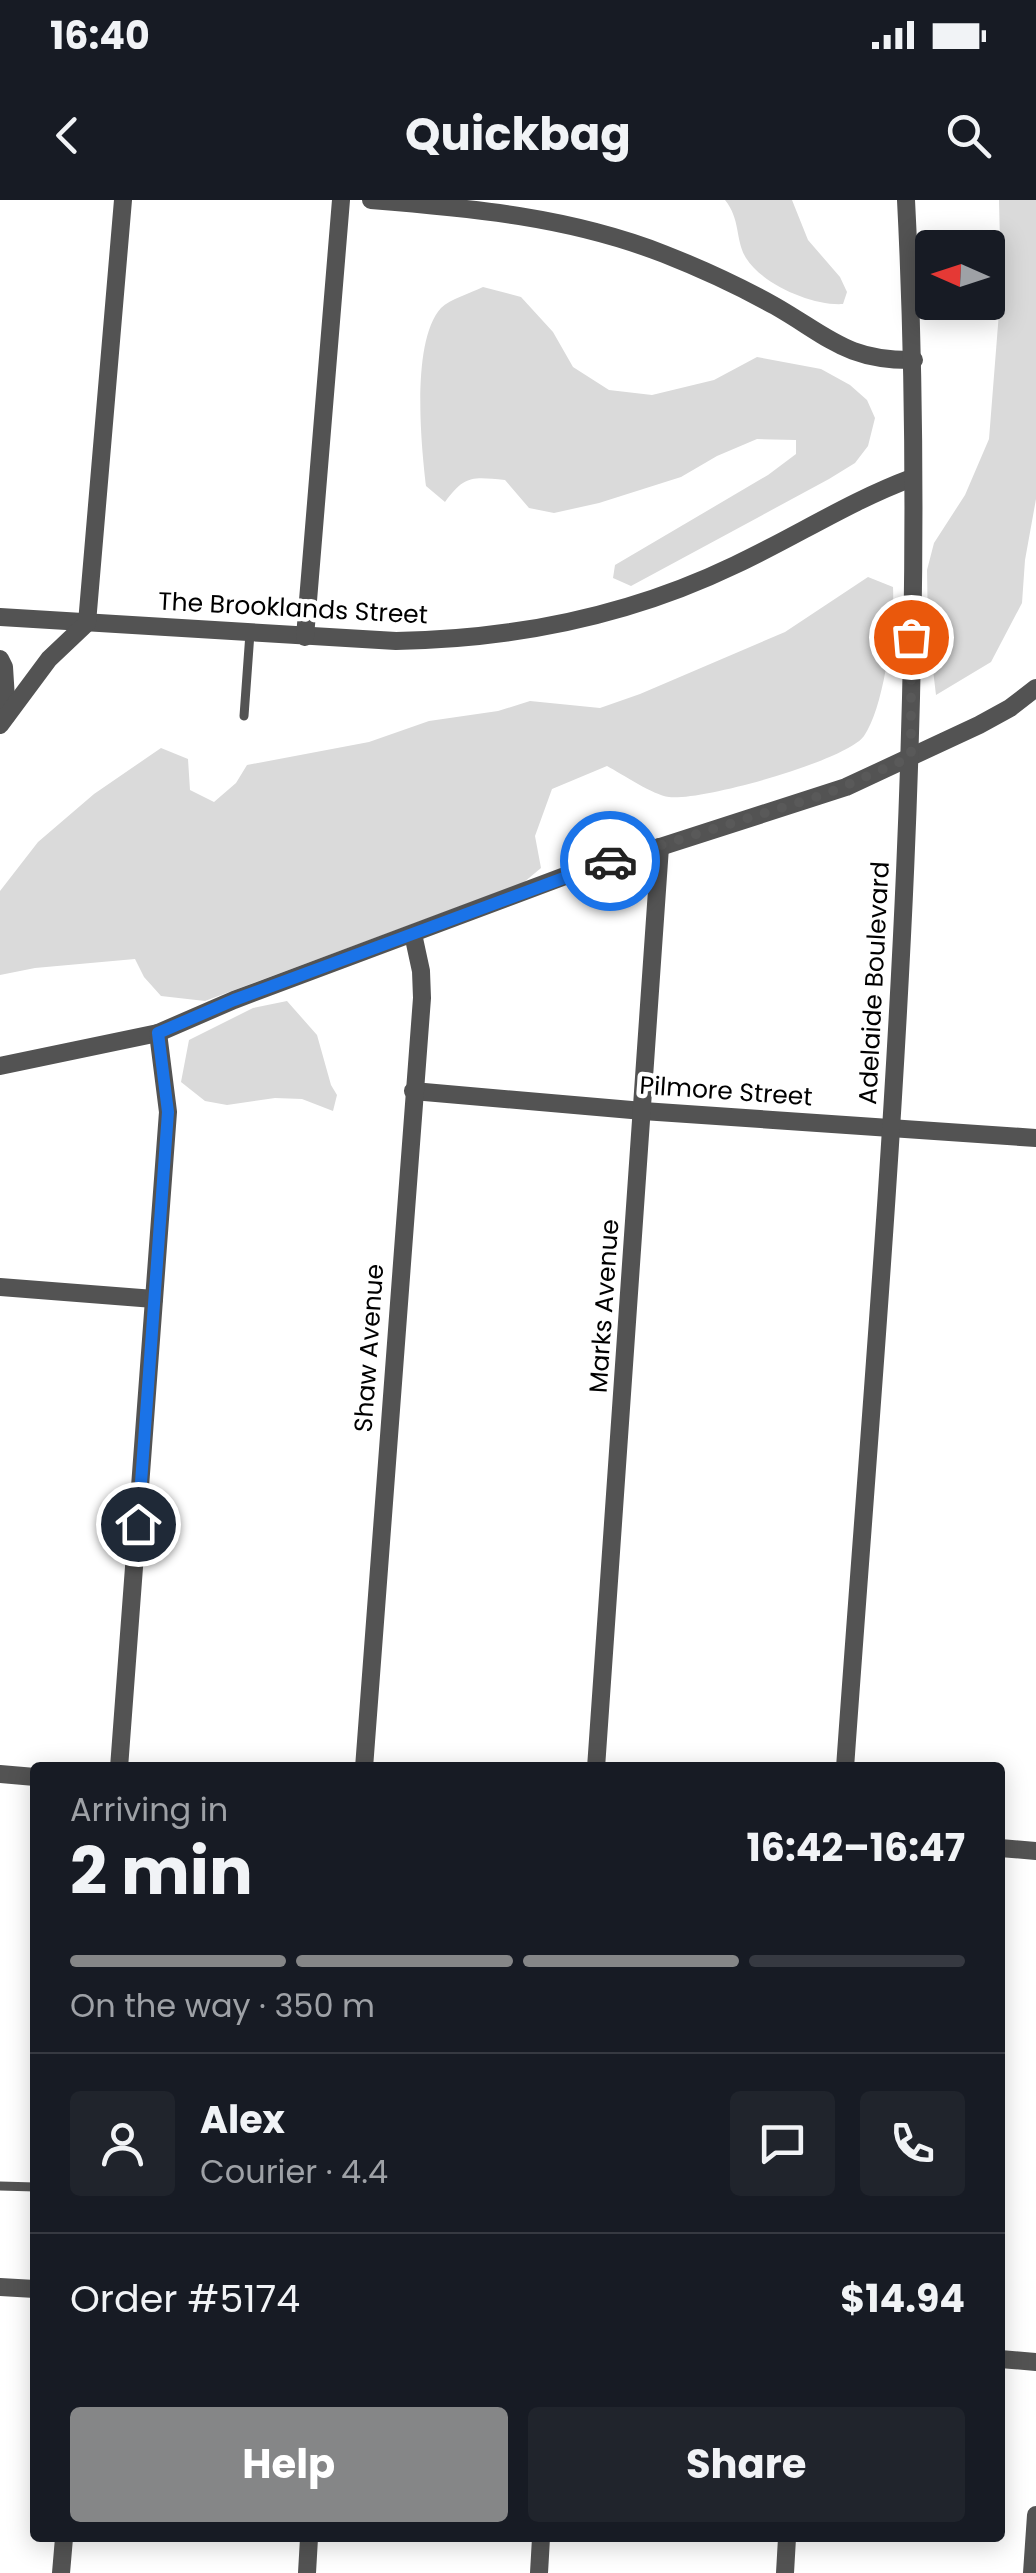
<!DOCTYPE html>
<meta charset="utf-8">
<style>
body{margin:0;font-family:Poppins,sans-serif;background:#20242c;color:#f1f3f6;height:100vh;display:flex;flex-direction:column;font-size:38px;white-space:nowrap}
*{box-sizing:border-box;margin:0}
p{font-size:32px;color:#9ea1a6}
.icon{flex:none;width:55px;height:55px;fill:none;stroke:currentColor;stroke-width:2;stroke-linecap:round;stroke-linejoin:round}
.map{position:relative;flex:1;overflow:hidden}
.sheet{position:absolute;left:30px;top:1562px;width:975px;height:780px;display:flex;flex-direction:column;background:#171b24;border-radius:10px;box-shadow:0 5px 25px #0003}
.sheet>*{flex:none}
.needle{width:65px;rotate:273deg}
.fabs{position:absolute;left:915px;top:30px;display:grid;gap:20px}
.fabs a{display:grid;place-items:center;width:90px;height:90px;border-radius:10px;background:#171b24;box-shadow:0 5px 25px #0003;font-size:50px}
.pin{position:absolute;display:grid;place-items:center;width:85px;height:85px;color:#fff;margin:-42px;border:5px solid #fff;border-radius:50%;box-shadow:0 2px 10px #0007}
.courier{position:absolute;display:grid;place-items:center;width:100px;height:100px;margin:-50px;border:8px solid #1a73e8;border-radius:50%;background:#fff;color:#222;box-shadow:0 2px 12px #0007}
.headline em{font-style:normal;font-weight:700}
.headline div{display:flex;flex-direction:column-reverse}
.headline{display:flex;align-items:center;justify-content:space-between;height:170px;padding:0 40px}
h1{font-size:65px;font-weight:700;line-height:75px}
.bar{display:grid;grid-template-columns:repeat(4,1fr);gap:15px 10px;align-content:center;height:120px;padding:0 40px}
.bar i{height:12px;border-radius:8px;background:#363941}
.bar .selected{background:#858687}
.bar p{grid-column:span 4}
.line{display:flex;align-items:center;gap:25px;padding:0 40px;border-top:2px solid #363941}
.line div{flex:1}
.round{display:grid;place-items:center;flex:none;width:105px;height:105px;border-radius:10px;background:#20242c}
.button{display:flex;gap:20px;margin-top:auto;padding:20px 40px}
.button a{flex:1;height:115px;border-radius:10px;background:#858687;color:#fff;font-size:40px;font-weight:700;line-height:115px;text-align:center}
.button a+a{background:#20242c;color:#f1f3f6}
.status{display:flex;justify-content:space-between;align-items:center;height:70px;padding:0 50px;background:#171b24;direction:ltr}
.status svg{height:28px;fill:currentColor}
header{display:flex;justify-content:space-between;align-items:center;height:130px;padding:0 40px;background:#171b24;font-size:45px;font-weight:700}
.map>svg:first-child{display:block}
.green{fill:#dadada}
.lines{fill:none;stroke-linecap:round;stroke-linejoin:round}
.lane{stroke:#535353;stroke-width:9}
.street{stroke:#535353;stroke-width:18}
.done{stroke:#595959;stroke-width:10;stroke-dasharray:0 18}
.route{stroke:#1a73e8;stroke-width:12}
.labels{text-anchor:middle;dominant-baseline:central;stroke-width:9;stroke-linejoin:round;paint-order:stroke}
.street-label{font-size:25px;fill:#000;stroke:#fff}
</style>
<div class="status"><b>16:40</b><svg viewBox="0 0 49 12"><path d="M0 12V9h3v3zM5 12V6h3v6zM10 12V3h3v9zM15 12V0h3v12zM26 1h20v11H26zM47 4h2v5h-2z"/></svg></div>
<header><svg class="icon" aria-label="back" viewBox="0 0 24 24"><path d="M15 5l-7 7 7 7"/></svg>Quickbag<svg class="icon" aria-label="search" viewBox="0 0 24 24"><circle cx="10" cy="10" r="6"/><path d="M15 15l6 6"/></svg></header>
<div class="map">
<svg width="1036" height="2373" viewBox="0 0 1036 2373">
<rect width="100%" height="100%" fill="#fff"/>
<g class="green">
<path d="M725,0h67l16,40 32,37 7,15 -4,12c-30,2 -80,-19 -97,-46 -11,-18 -5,-38 -21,-58z"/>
<path d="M999,0h37v299l-11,61 -3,43 -31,59 -55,33 -8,-67 -1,-58 7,-27 31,-48 24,-56 12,-152z"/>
<path d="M483,87l38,10 32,35 20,35 36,23 43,5 62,-15 43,-23 64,12 29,16 17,15 8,18 -7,28 -13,17 -26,16 -198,107 -18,-8 2,-13 153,-90 28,-21v-14l-39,-1 -40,17 -36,21 -82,26 -45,10 -25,-5 -24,-28c-33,-3 -40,-5 -60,22l-19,-16c-5,-42 -15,-145 15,-178 9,-9 30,-15 42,-21z"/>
<path d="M868,377l25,10c2,35 -9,121 -29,149 -18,25 -163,65 -195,61 -16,-2 -47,-23 -62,-31l-55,23 -17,47 6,32 -18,15 -318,118 -44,-5 -17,-19 -9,-18 -100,9 -35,7v-84l38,-49 56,-48 67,-46 27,11 2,31 24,12 22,-19 11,-18 122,-23 60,-21 69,-10 32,-10 70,7 40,-14 145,-62z"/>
<path d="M287,801l30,34 14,50 6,10 -4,16 -31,-12 -27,-1 -48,7 -22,-4 -24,-19 8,-42 64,-32z"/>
</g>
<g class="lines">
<g class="lane">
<path d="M244,516l6,-83"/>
<path d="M0,1986l35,1"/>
</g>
<g class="street">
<path d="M371,0c100,8 199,17 293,54 38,15 75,32 111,52 54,31 72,55 139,54"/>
<path d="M0,417l396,24c117,-2 233,-25 339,-76 60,-28 115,-64 177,-87"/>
<path d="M305,437l36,-437"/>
<path d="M0,459l4,8 3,48"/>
<path d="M0,525l49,-66 38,-36 36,-423"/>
<path d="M0,866l158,-33 76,-33 363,-136 63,-17 186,-60 133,-62 31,-17 26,-20"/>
<path d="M413,891l230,20 393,27"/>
<path d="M0,1087l154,12"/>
<path d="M119,1568l49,-656 -10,-79"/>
<path d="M364,1568l58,-770 -1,-27 -8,-37"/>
<path d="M596,1568l64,-921"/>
<path d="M845,1568c37,-522 88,-1045 61,-1568"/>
<path d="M0,1574l35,3"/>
<path d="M1000,1648l36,3"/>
<path d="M0,2087l35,2"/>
<path d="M1000,2159l36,3"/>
<path d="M61,2373l3,-35"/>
<path d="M307,2373l2,-35"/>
<path d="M539,2373l2,-35"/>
<path d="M785,2373l2,-35"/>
<path d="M1032,2373l4,-58"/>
</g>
</g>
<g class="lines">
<path class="done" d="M610,661l216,-67 85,-37v-120"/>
<path class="route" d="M138,1324l30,-412 -10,-79 76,-33 376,-139"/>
</g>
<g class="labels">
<g class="street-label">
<text transform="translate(293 408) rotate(3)">The Brooklands Street</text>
<text transform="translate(874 783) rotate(-87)">Adelaide Boulevard</text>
<text transform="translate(726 891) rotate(4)">Pilmore Street</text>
<text transform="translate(604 1106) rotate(-86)">Marks Avenue</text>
<text transform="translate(369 1148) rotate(-86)">Shaw Avenue</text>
</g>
</g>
</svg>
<div class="fabs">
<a><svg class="needle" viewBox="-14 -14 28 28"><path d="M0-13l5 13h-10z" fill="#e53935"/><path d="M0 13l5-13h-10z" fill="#9ea1a6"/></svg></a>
</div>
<div class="pin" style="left:911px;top:437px;background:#ea580c"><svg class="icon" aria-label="bag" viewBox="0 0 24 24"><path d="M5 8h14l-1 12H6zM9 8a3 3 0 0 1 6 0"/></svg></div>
<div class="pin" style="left:138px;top:1324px;background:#1f2937"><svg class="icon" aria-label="home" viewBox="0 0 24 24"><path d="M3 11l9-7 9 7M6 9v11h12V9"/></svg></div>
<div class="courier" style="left:610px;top:661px"><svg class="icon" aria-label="car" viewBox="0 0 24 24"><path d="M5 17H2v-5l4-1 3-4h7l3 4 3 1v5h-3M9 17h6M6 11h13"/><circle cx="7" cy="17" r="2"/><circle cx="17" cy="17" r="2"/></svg></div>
<section class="sheet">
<div class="headline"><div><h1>2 min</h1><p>Arriving in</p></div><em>16:42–16:47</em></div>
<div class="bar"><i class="selected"></i><i class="selected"></i><i class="selected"></i><i></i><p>On the way · 350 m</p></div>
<div class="line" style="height:180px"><a class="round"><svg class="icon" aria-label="person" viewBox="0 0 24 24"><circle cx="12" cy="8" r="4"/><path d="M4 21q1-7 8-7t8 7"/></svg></a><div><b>Alex</b><p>Courier · 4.4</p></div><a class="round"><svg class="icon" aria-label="chat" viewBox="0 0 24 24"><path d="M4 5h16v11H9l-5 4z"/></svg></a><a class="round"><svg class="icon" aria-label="phone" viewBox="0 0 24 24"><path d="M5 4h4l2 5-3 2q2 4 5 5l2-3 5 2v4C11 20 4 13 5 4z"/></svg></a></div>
<div class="line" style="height:130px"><div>Order #5174</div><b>$14.94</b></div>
<div class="button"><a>Help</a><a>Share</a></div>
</section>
</div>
